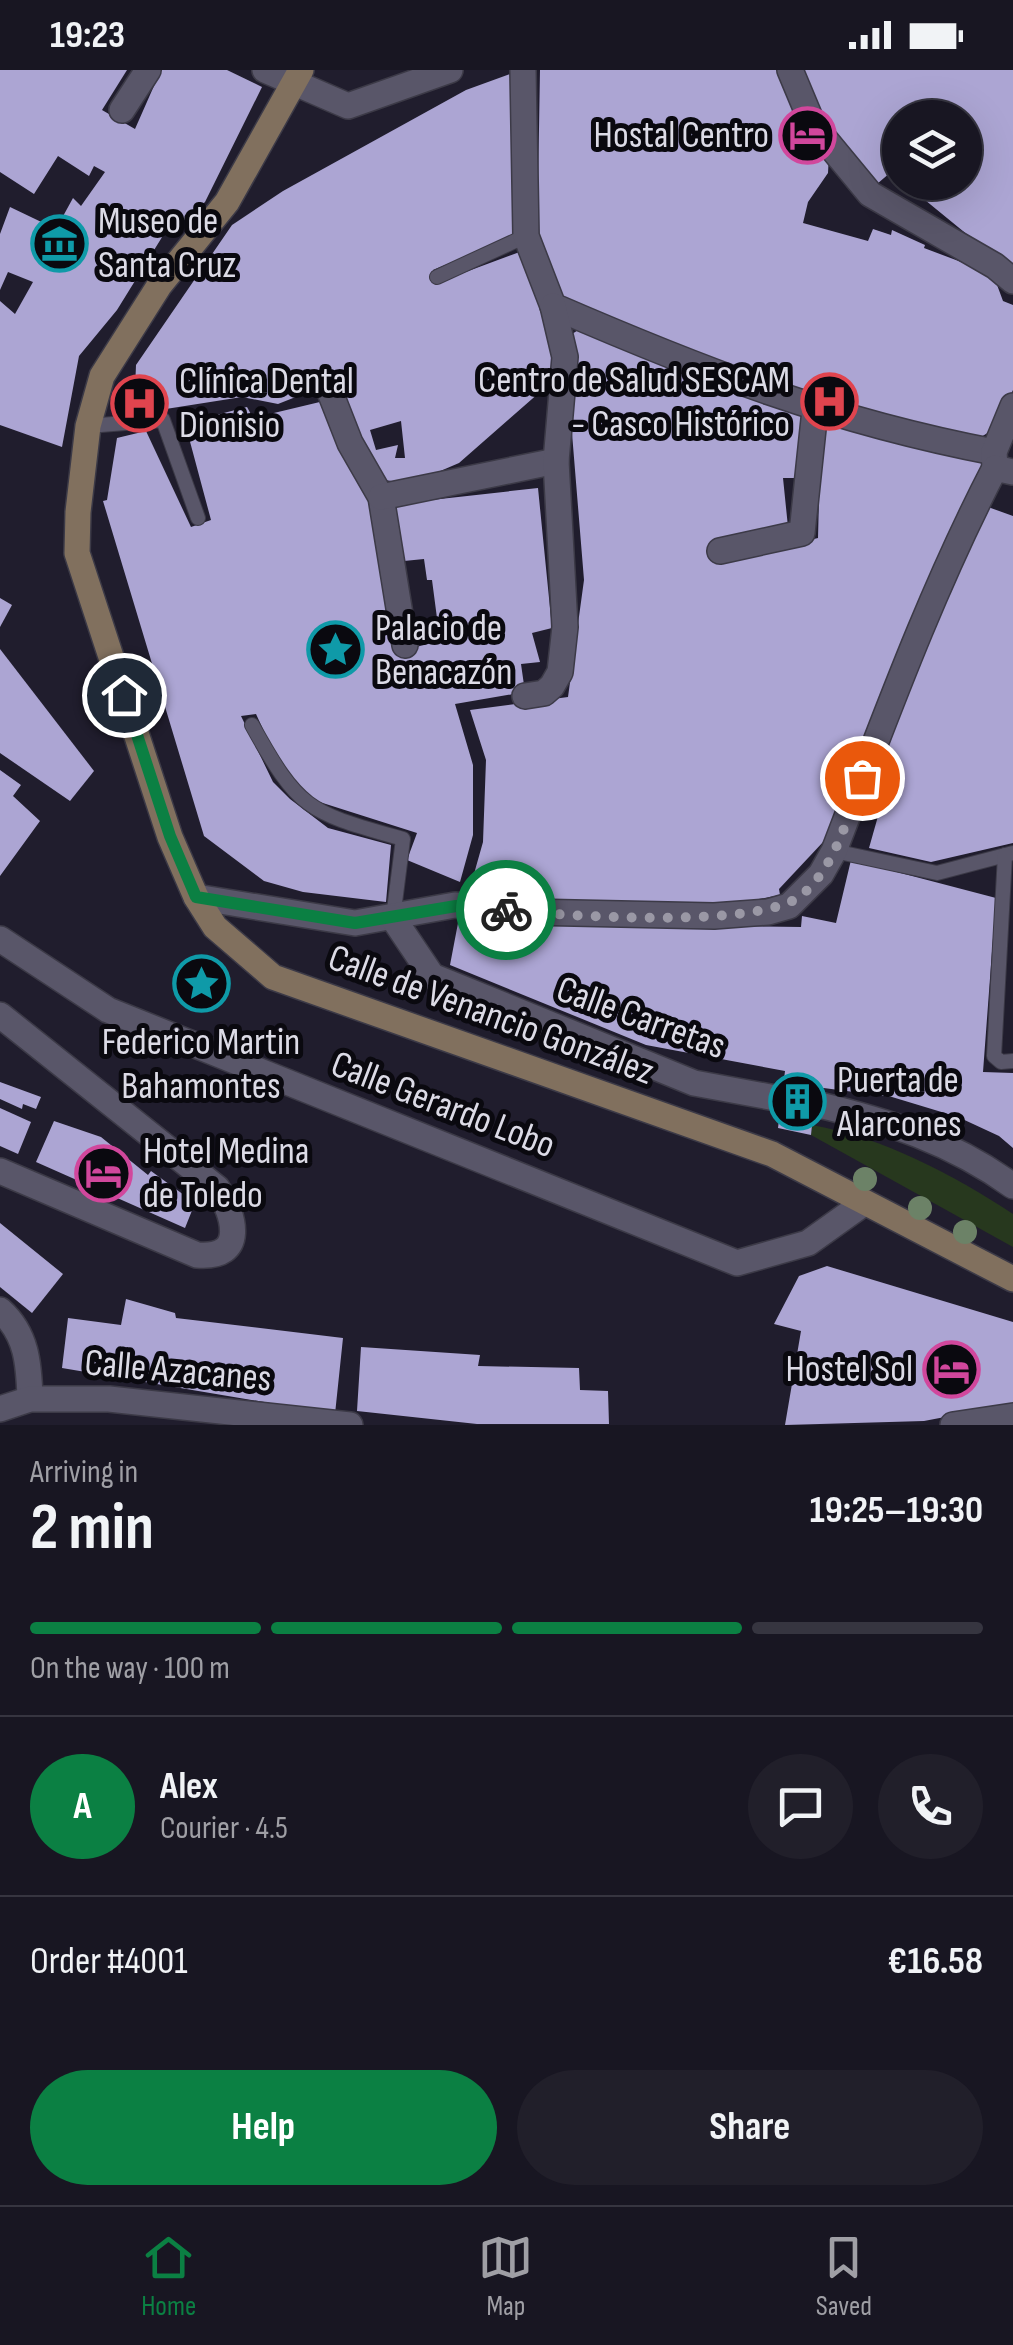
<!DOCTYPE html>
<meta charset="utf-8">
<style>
body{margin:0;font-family:"Sofia Sans Condensed",sans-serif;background:#211f2a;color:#f1f3f6;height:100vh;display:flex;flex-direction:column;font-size:38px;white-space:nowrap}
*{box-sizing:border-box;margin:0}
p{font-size:32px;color:#9f9fa5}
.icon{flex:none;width:55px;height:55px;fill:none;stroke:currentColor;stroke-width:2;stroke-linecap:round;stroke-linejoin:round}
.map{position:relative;height:1355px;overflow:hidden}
.sheet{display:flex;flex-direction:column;background:#181622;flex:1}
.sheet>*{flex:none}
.buttons{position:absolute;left:882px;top:30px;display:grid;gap:20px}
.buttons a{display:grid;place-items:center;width:100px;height:100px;border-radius:50%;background:#181622;box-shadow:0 10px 40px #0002,0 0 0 2px #363540;font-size:50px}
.pin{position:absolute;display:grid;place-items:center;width:85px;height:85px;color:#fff;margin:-42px;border:5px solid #fff;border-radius:50%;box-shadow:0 2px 10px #0007}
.courier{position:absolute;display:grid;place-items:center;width:100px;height:100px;margin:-50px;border:8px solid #0b8043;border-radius:50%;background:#fff;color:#222;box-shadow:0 2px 12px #0007}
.summary em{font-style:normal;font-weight:700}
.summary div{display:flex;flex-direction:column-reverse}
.summary{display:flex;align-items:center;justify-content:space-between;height:170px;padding:0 30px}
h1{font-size:65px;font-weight:700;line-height:75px}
.bar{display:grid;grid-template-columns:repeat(4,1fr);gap:15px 10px;align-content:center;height:120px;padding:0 30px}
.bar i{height:12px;border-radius:8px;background:#363540}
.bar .active{background:#0b8043}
.bar p{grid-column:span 4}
.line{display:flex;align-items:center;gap:25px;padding:0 30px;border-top:2px solid #363540}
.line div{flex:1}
.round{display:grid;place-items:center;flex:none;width:105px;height:105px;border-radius:52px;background:#211f2a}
.button{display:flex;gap:20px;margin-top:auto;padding:20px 30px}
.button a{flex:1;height:115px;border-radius:60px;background:#0b8043;color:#fff;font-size:40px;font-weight:700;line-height:115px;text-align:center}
.button a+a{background:#211f2a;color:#f1f3f6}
.status{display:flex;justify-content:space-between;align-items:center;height:70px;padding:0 50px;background:#181622;direction:ltr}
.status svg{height:28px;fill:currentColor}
.tabs{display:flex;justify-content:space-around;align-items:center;height:140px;border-top:2px solid #363540;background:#181622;font-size:28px;color:#9f9fa5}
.tabs a{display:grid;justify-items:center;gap:5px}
.tabs .active{color:#0b8043}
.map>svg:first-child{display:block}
.green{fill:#27381e}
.building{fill:#aca5d3;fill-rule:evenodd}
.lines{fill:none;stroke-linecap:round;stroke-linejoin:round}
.lane-casing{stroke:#3c3a47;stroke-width:16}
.street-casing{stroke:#3c3a47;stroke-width:28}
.secondary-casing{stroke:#3c3a47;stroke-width:28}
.lane{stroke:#595669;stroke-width:14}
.street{stroke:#595669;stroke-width:25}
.secondary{stroke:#81705e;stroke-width:25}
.tree{fill:#6c8267}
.done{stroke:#9a98a5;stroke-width:10;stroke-dasharray:0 18}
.route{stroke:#0b8043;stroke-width:12}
.labels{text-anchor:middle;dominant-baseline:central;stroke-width:10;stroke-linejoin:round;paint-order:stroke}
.poi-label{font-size:38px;fill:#dcdbe6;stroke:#0a090f;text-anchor:start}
.street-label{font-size:38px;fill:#dcdbe6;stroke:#0a090f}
</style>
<div class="status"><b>19:23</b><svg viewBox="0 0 49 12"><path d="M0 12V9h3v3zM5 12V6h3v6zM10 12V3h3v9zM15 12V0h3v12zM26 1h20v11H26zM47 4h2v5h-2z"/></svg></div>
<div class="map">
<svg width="1013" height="1355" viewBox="0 0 1013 1355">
<rect width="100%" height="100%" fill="#201d2d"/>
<path class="green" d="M812,1055c72,13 140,49 201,89v33l-202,-112z"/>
<g class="building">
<path d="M0,0h127l-25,40 33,19 26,-59h66l35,17 -57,115 -25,22 -8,-3 -55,89 -38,46 -17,91 -62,-22v-124l15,13 18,-32 -25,-10 -8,18v-56l10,-27 46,22 17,-31 8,8 24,-34 -11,-6 -5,10 -31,-20 -24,38 -34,-22z"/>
<path d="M540,0h242l47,84 -1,19 -20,29 -5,21 65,18 5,-12 18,6 1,-5 33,15 -1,3 69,26 10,27 10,4v85l-19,39 -26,16 -128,-37 -282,-108 -21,-54z"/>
<path d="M797,0h216v202l-110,-90h62v-64h-65v62l-9,-8 -14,12 -51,-56z"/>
<path d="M513,3l-2,90 10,71 -88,36 3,13 89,-33 30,83 1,45 -97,85 -49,21 -25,-4 -41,-64 -8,-35 -58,23 -36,-7 -108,17 2,-49 96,-140 51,-34 183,-101zM401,351l4,37h-10l3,-13 -22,5 -6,-20z"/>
<path d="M583,257l223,86 -3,65h-20l5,49 -44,29 74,-18 3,-117 111,23 56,21 -164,376 -45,48 1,6 -67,13 -189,-6 -54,-14 13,-46 3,-82 -16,-50 98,-13 16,-117 -13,-159 1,-87z"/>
<path d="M324,331l46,90 42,157 28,-7 -8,-61h-5l-3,-21 -20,2 -9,-57 143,-16 14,140 -20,5 8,29 -19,2 4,28 -70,12 18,61v70l-13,47 -53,-22 10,-27 -110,-35 -23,-23 -28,-61 -15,2 32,66 17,17 38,29 63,17 -5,57 -83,-10 -39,-11 -60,-45 -101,-335 4,-1 10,-62 29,-7 45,96 20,-7 -26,-97 62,-16 6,11z"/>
<path d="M988,437l25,9v327l-82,19 -62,-14 15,-53 -19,-5 18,-53z"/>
<path d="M0,528l12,7 -12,22z"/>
<path d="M0,579l94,122 -24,30 -70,-48z"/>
<path d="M0,700l21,15 -8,11 27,25 -40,55z"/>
<path d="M851,790l145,38 -13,174 30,1v75l-14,-12 -41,-19 -66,-20 -76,-10 -5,48 -33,-7 7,-57 -139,-26 -196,-80 8,-42 343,4 1,-11 34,7z"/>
<path d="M0,1012l41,15 -5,12 -13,-5 -1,5 -22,-10z"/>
<path d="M0,1038l31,14 -13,32 -18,-8z"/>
<path d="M54,1051l47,16 47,38 3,-4 44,32 -10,25 -149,-66z"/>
<path d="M0,1153l63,51 -31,39 -32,-26z"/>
<path d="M827,1196l186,56v82l-89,17 -139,4 16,-94 -27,-7 25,-48z"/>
<path d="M126,1229l49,14 1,5 167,20 -8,76 -273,-46 6,-50 53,7z"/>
<path d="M361,1277l119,8 -2,11 101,2 1,22 28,1 1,33h-132l-120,-13z"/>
</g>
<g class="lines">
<defs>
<g id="lane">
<path d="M437,207l89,-41"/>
<path d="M88,356l75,-6 35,98"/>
<path d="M252,655c48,87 57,87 151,114l-10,79"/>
<path d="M834,781l103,22 76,-20"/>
<path d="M1005,785l-11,201 7,6 12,-1"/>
</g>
<g id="street">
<path d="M265,0l83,36 102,-36"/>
<path d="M523,0l3,166 27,70c150,65 279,115 441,146"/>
<path d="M790,0l23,55 57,69 125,72 18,15"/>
<path d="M122,40l26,-40"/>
<path d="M330,322l20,51 31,54 24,148"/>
<path d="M995,397l-1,-15 19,-46"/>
<path d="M381,427l175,-36"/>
<path d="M720,481l82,-18 13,-123"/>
<path d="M525,626l19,-3 8,-7 8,-14 5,-45 -9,-166 9,-104 -12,-51"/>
<path d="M196,827l159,26 100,-18 73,7 186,4 54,-4 21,-6 32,-32 13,-23c50,-130 97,-260 161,-383l18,4"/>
<path d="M393,848l39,58 262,107 87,16"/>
<path d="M0,869l108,71 629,253 71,-20 56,-40"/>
<path d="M0,945l217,173c17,27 31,71 -20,67l-197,-84"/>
<path d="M815,1034c73,17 137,38 198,82"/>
<path d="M0,1240c27,24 29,54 30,89"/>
<path d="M0,1339l30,-10h79l241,26"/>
<path d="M953,1355l60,-9"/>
</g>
<path id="secondary" d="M301,0l-74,132 -68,84 -57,90 -14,50 -10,86 -1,41 93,284 26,60 19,30 58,50 499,177 241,125"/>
</defs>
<use href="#lane" class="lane-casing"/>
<use href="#street" class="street-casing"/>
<use href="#secondary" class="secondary-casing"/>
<use href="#lane" class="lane"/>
<use href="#street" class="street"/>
<use href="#secondary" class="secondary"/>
</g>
<g class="tree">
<circle cx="865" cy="1109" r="12"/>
<circle cx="920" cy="1138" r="12"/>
<circle cx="965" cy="1162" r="12"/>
</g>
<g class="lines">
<path class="done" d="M506,840c58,6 258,20 297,-16 33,-29 44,-76 59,-116"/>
<path class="route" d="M124,625l46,141 26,61 159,26 101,-17 50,4"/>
</g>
<defs>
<symbol id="hotel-ring" viewBox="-11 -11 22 22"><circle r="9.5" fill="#0a090f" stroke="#d1479c" stroke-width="1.5"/><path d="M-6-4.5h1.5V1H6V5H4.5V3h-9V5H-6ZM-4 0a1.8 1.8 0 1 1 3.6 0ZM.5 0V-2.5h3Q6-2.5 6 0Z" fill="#d1479c"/></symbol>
<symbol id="museum-ring" viewBox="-11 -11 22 22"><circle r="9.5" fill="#0a090f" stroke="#0f9aa8" stroke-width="1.5"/><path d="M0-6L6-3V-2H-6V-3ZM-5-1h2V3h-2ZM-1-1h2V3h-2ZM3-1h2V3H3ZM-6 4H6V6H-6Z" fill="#0f9aa8"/></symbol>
<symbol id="hospital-ring" viewBox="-11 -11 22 22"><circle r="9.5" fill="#0a090f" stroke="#e0444e" stroke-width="1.5"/><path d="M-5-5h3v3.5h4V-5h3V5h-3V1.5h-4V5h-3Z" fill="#e0444e"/></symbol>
<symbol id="sight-ring" viewBox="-11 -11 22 22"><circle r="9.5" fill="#0a090f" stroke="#0f9aa8" stroke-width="1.5"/><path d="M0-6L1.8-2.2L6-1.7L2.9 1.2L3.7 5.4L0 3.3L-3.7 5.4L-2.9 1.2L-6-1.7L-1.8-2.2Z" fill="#0f9aa8"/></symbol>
<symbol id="building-ring" viewBox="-11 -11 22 22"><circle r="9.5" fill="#0a090f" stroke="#0f9aa8" stroke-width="1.5"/><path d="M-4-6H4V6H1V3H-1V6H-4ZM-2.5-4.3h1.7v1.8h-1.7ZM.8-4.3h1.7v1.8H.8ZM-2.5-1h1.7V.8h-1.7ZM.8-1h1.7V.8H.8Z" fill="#0f9aa8"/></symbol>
</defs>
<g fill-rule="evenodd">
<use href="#hotel-ring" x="776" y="34" width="63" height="63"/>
<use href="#museum-ring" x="28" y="142" width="63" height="63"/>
<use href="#hospital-ring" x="798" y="300" width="63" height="63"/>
<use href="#hospital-ring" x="108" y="302" width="63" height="63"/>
<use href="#sight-ring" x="304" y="548" width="63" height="63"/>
<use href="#sight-ring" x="170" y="882" width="63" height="63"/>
<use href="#building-ring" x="766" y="1000" width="63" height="63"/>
<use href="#hotel-ring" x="72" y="1072" width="63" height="63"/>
<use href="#hotel-ring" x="920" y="1268" width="63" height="63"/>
</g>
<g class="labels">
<g class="poi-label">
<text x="769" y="65" text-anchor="end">Hostal Centro</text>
<text x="98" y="151">Museo de<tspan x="98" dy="44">Santa Cruz</tspan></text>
<text x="790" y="310" text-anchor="end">Centro de Salud SESCAM<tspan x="790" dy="44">- Casco Histórico</tspan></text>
<text x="179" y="311">Clínica Dental<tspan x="179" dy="44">Dionisio</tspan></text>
<text x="375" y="558">Palacio de<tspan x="375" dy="44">Benacazón</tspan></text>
<text x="201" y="972" text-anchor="middle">Federico Martin<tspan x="201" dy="44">Bahamontes</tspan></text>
<text x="837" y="1010">Puerta de<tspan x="837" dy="44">Alarcones</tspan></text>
<text x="143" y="1081">Hotel Medina<tspan x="143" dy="44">de Toledo</tspan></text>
<text x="913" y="1299" text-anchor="end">Hostel Sol</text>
</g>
<g class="street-label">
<text transform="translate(491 945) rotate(20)">Calle de Venancio González</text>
<text transform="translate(641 948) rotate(20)">Calle Carretas</text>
<text transform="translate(443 1035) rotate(21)">Calle Gerardo Lobo</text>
<text transform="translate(178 1301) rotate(5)">Calle Azacanes</text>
</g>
</g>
</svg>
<div class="buttons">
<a><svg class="icon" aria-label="layers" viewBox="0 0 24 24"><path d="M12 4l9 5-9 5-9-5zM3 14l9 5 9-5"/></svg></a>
</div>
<div class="pin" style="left:862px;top:708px;background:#ea580c"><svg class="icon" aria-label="bag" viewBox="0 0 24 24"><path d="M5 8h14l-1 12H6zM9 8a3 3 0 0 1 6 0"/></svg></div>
<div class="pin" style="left:124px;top:625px;background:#1f2937"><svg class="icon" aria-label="home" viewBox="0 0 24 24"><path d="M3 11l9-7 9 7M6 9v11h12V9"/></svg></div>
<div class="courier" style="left:506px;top:840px"><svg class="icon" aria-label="bike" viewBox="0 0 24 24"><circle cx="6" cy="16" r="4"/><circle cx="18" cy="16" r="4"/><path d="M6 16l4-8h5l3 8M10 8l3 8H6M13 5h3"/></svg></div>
</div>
<section class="sheet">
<div class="summary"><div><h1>2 min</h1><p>Arriving in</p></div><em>19:25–19:30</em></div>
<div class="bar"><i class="active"></i><i class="active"></i><i class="active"></i><i></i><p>On the way · 100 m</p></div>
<div class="line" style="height:180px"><b class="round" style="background:#0b8043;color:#fff">A</b><div><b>Alex</b><p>Courier · 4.5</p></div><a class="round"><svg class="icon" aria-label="chat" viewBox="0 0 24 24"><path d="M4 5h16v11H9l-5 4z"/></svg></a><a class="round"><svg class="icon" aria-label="phone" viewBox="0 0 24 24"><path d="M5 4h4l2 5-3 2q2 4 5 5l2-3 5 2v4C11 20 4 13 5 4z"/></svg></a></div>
<div class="line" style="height:130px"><div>Order #4001</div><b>€16.58</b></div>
<div class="button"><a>Help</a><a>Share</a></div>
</section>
<nav class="tabs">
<a class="active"><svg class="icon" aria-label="home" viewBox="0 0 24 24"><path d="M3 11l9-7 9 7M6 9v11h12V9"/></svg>Home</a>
<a><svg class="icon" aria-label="map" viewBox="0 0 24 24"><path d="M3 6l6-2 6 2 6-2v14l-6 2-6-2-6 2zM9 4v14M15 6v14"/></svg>Map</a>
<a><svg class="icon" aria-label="saved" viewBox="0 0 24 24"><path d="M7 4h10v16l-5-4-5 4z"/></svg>Saved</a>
</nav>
